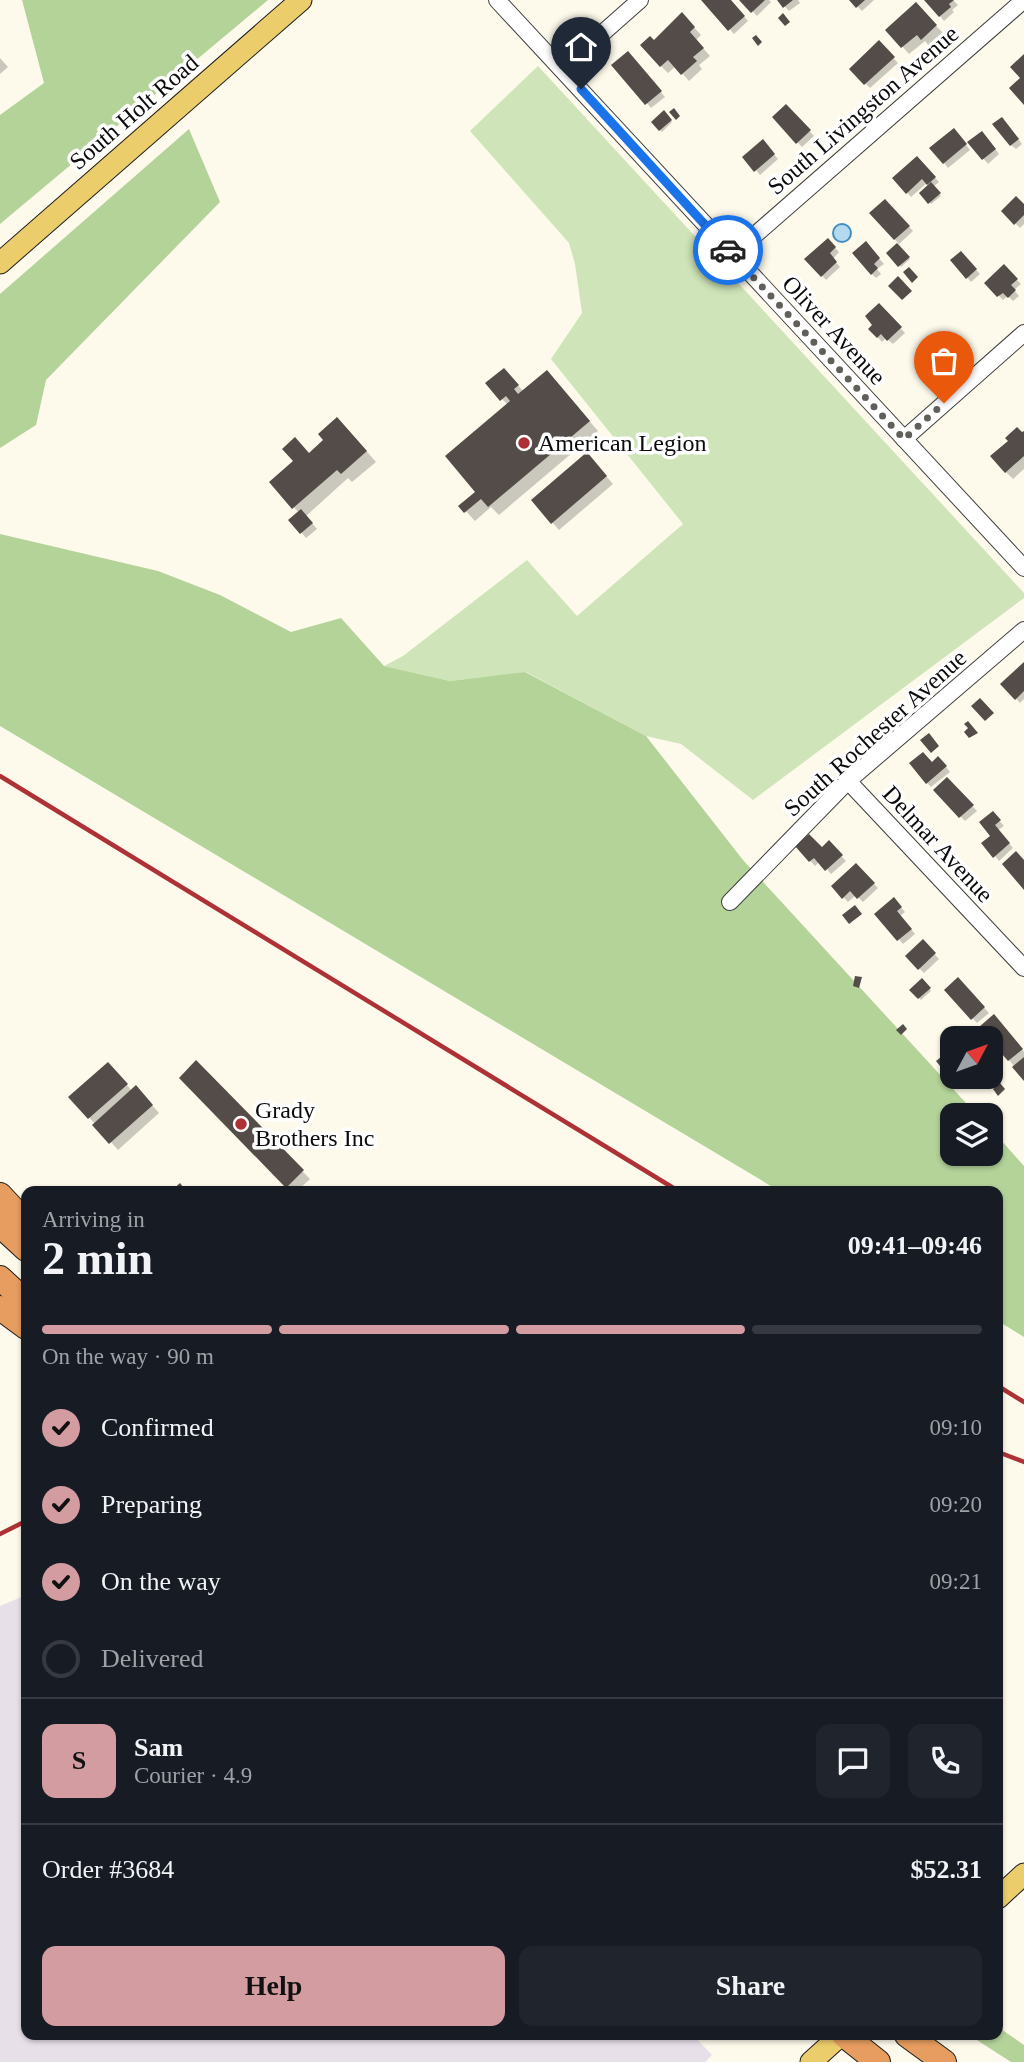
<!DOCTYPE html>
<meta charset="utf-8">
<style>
body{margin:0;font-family:Georgia,serif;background:#20242c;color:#f1f3f6;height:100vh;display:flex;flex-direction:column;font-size:26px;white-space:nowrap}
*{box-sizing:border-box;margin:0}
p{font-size:23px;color:#9ea1a6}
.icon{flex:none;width:38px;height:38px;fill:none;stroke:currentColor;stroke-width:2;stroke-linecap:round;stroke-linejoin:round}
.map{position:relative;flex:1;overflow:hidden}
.side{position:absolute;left:21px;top:1186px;width:982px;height:854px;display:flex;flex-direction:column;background:#171b24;border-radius:14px;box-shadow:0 2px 5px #0004}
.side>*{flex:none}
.needle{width:46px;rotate:49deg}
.controls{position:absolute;left:940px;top:1026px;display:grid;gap:14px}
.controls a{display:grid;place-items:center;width:63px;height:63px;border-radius:14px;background:#171b24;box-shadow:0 2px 5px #0004;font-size:35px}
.pin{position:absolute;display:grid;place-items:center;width:60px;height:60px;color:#fff;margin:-72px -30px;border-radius:50% 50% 50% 0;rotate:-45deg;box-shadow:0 0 7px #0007}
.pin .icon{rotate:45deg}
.courier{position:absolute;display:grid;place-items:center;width:70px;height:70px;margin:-35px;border:5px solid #1a73e8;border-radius:50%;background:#fff;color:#222;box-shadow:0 2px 9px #0007}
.head em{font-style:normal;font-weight:600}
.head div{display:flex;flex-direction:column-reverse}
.head{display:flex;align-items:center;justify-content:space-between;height:119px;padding:0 21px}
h1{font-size:46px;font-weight:600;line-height:52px}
.bar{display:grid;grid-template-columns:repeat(4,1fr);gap:10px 7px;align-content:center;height:84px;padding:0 21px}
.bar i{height:9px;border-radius:5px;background:#363941}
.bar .on{background:#d39ca0}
.bar p{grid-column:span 4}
.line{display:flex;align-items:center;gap:18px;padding:0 21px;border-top:2px solid #363941}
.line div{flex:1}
.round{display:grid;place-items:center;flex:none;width:74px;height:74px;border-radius:14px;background:#20242c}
ol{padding:0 21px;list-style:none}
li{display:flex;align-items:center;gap:21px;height:77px}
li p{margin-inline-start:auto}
li .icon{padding:7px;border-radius:50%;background:#d39ca0;color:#111;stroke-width:4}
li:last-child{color:#9ea1a6}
li i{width:38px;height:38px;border:4px solid #363941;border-radius:50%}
.action{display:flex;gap:14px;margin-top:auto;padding:14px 21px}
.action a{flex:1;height:80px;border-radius:14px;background:#d39ca0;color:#111;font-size:28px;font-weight:600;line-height:80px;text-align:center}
.action a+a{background:#20242c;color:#f1f3f6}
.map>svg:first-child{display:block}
.industrial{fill:#e8e0e9}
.green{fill:#cfe4b8}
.forest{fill:#b3d399}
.water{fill:#b4daf0;stroke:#428ec0;stroke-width:2}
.shadow{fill:#0003}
.building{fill:#534c48}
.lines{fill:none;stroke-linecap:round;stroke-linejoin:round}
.minor-casing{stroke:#3e3e3e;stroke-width:18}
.major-casing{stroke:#1c1c1c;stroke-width:23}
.highway-casing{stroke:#1c1c1c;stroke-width:26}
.minor{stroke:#fff;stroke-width:16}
.major{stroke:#eccd6c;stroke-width:21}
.highway{stroke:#e79d5f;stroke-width:24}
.rail{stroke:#ae3136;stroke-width:4.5}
.done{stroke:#605f59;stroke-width:7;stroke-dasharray:0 12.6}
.route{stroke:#1a73e8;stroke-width:9}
.poi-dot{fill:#ae3136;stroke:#fff;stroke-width:2.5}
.labels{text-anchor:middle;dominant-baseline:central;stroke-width:7;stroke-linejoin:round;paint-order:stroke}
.street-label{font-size:24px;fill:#0b0b0b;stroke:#fff}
.poi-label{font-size:24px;fill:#0b0b0b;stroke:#fff;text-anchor:start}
</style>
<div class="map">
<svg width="1024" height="2062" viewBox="0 0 1024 2062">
<rect width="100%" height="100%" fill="#fdfaeb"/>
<path class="industrial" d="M26,1595v440h667l19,20 -7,7h-705v-456z"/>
<path class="green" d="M538,66l486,527v5l-271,202 -72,-56 -35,-8 -120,-64 -76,9 -66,-15 19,-10 124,-96 50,56 106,-92 -132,-165 31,-46 -7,-49 -6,-21 -99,-112z"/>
<g class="forest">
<path d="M22,0h246l-268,224v-109l44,-32z"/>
<path d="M189,129l31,73 -174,178 -10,45 -36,23v-154z"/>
<path d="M0,534l158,37 62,24 71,37 50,-14 43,48 66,15 75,-9 121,64 97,124 234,255h-25v38h38l1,-24 33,37v171l-26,-16v-129h-217l-781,-466z"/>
<path d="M998,2027l26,18v17h-13l-42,-27h29z"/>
</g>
<g class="water">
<circle cx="842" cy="233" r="9"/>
<circle cx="945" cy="355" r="10"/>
</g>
<g class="shadow">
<path d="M703,0h26l19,21 -14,13z"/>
<path d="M742,0h27l2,2 -14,14z"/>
<path d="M779,0h19l2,3 -11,8z"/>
<path d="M851,0h23l-12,11z"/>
<path d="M926,0h27l5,5 -6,5 2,2 -10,9z"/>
<path d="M916,5l27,28 -14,13 -4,-5 -16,13 -21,-24z"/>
<path d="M689,22l12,13 -5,5 14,16 -11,9 3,4 -13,12 -13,-15 -8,7 -7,-7 -7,-23z"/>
<path d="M879,43l19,20 -28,25 -19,-19z"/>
<path d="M0,58l8,9 -8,7z"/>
<path d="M632,58l33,39 -14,11 -37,-43z"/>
<path d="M786,106l28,30 -12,11 -28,-29z"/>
<path d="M663,112l9,10 -10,10 -9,-10z"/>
<path d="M1006,123l16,21 -6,5 -5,-4z"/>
<path d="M958,134l12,16 -22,18 -4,-5z"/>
<path d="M986,137l13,17 -11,10 -18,-21z"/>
<path d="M767,146l11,13 -18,16 -4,-5z"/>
<path d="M917,158l22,24 -6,5 8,9 -10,8 -10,-11 9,-7 -3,-3 -16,14 -17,-19z"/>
<path d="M885,201l28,30 -14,13 -28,-31z"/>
<path d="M1024,207v17l-4,4 -17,-17z"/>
<path d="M828,240l11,12 -6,7 7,8 -14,13 -19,-21z"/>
<path d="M866,244l18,20 -7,5 4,5 -5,4 -4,-4z"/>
<path d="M897,246l13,13 -9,8 -12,-13z"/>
<path d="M960,253l20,21 -9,8 -19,-22z"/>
<path d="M1004,267l17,17 -7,6 5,6 -6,5 -5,-5 -5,4 -16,-17z"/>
<path d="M879,305l26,28 -12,11 -7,-6 -4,4 -12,-13 5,-4z"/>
<path d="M513,380l11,12 32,-10 42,49 -99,84 -8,-8 -16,14 -14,-15 16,-14 31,-87 -6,-6z"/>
<path d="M347,429l29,33 -24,20 -4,-4 -42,38 11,13 -11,9 -15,-18 8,-7 -28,-31 55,-41z"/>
<path d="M1024,433v36l-11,10 -7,-7 4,-31z"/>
<path d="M594,462l19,22 -54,46 -7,-8z"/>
<path d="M1024,665v34l-4,4 -17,-19z"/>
<path d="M943,763l7,9 -19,15 -4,-4 5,-19z"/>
<path d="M947,780l30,31 -12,10 -30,-31z"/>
<path d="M993,814l11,12 -6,4 15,18 -14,13 -4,-5z"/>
<path d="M829,843l17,18 -15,13 -11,-13 -5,5 -18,-20 25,4z"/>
<path d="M856,865l22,23 -15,14 -7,-7 -8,7 -15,-16z"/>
<path d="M898,904l7,8 -5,4 15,18 -12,10 -26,-30z"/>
<path d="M923,942l16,17 -15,14 -17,-17z"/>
<path d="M958,980l31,33 -12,10 -31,-33z"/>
<path d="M922,981l9,10 -10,9 -9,-10z"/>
<path d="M998,1021l26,31v26l-15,-18z"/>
<path d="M196,1063l114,116 -14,13h-3l-112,-114z"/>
<path d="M115,1071l17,20 11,4 16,18 -41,37 -47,-53z"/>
</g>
<g class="building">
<path d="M701,0h30l14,16 -17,15z"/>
<path d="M739,0h26l-14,13z"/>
<path d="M777,0h16l-10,8z"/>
<path d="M849,0h16l-9,8z"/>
<path d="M924,0h30l-5,4 2,3 -12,10z"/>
<path d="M916,2l21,23 -16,15 -4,-5 -16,13 -16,-18z"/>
<path d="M682,12l13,15 -5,5 14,16 -11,9 4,4 -16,14 -13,-15 -8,7 -20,-22 10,-9 4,4z"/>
<path d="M783,13l7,9 -5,4 -7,-8z"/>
<path d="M756,35l6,7 -4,4 -6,-8z"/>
<path d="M879,40l16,17 -31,28 -15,-16z"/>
<path d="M628,51l34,40 -17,14 -34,-40z"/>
<path d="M1024,54v51l-15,-17 11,-10 -10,-11z"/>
<path d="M786,104l25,26 -15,14 -24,-27z"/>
<path d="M674,108l6,8 -4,4 -7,-8z"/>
<path d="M664,110l8,10 -13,11 -8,-9z"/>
<path d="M1002,117l17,22 -9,7 -18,-22z"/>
<path d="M954,128l13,16 -24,20 -14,-16z"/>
<path d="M982,131l14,18 -14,11 -15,-18z"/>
<path d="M763,139l12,15 -21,18 -12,-15z"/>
<path d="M917,156l19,21 -9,8 -5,-6 -16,15 -14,-16z"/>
<path d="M931,182l10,11 -13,11 -9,-11z"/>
<path d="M1016,196l8,8v11l-10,10 -13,-14z"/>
<path d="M885,199l25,27 -16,14 -25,-27z"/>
<path d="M828,238l8,9 -6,6 7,9 -16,15 -17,-18z"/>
<path d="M866,241l14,17 -6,6 4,4 -7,7 -19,-22z"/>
<path d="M897,243l13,14 -12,10 -12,-14z"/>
<path d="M961,251l16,18 -11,10 -16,-19z"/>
<path d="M1004,264l14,15 -7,6 5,5 -8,8 -5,-5 -6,4 -13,-14z"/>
<path d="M909,267l9,10 -6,6 -9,-11z"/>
<path d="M898,276l14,15 -10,9 -14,-14z"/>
<path d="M879,303l23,24 -15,14 -6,-7 -4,4 -9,-9 4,-4 -7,-9z"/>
<path d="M504,368l15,17 -5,4 4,5 29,-24 43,51 -102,86 -7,-8 -17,14 -6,-7 17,-14 -30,-36 65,-55 -4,-5 -6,5 -15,-18z"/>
<path d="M337,417l30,34 -26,23 -4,-4 -45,39 -23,-27 24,-21 -11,-12 13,-12 14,16 14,-13 -5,-6z"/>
<path d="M1017,427l5,5 2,-1v25l-19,17 -15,-17 18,-15 -3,-3z"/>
<path d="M587,452l20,24 -56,48 -20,-24z"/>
<path d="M301,509l12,14 -13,11 -12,-14z"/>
<path d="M1024,662v29l-9,9 -15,-16z"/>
<path d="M980,698l14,15 -9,8 -14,-15z"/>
<path d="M968,721l10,12 -9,5 -5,-6 4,-4 -4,-4z"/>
<path d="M929,733l10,13 -8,7 -11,-13z"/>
<path d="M923,752l9,10 6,-6 9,10 -21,18 -17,-21z"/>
<path d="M947,777l27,28 -15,13 -26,-28z"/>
<path d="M993,811l8,9 -6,5 15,18 -17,15 -12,-15 9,-7 -11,-14z"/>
<path d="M809,834l13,13 7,-7 14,15 -18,16 -11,-13 -5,4 -14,-16z"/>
<path d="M1016,851l8,9v30l-22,-26z"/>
<path d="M856,863l19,20 -18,16 -7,-8 -8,8 -11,-13z"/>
<path d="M894,897l8,10 -5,4 15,18 -15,12 -23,-27z"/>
<path d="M855,905l7,9 -13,10 -7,-9z"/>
<path d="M923,939l13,14 -18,17 -13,-14z"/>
<path d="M855,976l7,1 -3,11 -6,-2z"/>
<path d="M958,977l27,30 -14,13 -27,-30z"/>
<path d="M922,978l9,10 -13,11 -9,-9z"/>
<path d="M994,1014l29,35 -15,12 -29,-34z"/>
<path d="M903,1024l4,5 -6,6 -5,-5z"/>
<path d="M946,1053l6,7v12l-4,4 -12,-15z"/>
<path d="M1024,1057v24l-12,-14z"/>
<path d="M196,1060l108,110 -18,18 -107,-110z"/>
<path d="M108,1062l20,22 -40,35 -20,-22z"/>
<path d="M1000,1083l5,6 -7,7 -5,-7z"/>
<path d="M136,1085l17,20 -44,39 -17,-19z"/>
<path d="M180,1183l7,9h-17z"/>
</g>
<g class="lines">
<defs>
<g id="minor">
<path d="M497,0l527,568"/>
<path d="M562,69l78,-69"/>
<path d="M732,255l292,-255"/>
<path d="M904,439l120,-106"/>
<path d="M848,781l176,187"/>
<path d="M730,902l118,-121 176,-151"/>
</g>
<g id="major">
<path d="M0,263l301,-263"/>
<path d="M998,1898l26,-24"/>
<path d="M811,2062l30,-27"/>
</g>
<g id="highway">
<path d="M0,1195l26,28"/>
<path d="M0,1225l26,24"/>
<path d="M0,1278l26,24"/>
<path d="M0,1308l26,19"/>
<path d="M844,2035l34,27"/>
<path d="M907,2035l37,27"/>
</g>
</defs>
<use href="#minor" class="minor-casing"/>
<use href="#major" class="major-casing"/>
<use href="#highway" class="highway-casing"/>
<use href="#minor" class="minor"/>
<use href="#major" class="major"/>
<use href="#highway" class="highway"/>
<g class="rail">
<path d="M0,776l680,416"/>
<path d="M998,1386l26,16"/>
<path d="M998,1452l26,10"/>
<path d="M0,1534l26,-13"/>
</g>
</g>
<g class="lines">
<path class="done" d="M728,250l176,189 40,-36"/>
<path class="route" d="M581,89l147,161"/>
</g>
<g class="poi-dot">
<circle cx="524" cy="443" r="7"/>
<circle cx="241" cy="1124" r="7"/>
</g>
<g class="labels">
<g class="street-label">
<text transform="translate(863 110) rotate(-41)">South Livingston Avenue</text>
<text transform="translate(134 112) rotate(-41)">South Holt Road</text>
<text transform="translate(834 330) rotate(47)">Oliver Avenue</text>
<text transform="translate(875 733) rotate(-42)">South Rochester Avenue</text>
<text transform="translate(938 844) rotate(47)">Delmar Avenue</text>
</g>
<g class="poi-label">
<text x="538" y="443">American Legion</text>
<text x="255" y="1110">Grady<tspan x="255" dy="28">Brothers Inc</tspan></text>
</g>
</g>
</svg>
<div class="controls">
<a><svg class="needle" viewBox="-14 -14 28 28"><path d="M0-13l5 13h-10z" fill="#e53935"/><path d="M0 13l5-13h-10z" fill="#9ea1a6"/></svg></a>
<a><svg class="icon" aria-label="layers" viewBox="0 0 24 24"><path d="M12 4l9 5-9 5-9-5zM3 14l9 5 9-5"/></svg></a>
</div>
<div class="pin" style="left:944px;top:403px;background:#ea580c"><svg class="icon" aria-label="bag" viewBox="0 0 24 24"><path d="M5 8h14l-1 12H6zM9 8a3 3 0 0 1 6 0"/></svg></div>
<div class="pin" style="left:581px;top:89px;background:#1f2937"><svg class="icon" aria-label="home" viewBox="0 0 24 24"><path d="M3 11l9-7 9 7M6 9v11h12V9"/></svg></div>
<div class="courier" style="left:728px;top:250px"><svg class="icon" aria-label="car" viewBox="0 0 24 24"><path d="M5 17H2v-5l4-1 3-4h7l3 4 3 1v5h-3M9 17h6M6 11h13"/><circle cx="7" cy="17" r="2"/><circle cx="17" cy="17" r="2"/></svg></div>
<section class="side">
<div class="head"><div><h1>2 min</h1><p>Arriving in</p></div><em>09:41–09:46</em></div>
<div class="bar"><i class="on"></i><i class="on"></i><i class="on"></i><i></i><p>On the way · 90 m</p></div>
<ol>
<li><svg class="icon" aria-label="check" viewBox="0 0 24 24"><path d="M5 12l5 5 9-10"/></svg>Confirmed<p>09:10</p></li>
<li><svg class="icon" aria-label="check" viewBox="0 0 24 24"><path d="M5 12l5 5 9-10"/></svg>Preparing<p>09:20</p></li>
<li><svg class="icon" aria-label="check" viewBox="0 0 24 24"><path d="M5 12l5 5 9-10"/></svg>On the way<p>09:21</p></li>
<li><i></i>Delivered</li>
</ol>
<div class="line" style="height:126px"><b class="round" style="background:#d39ca0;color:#111">S</b><div><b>Sam</b><p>Courier · 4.9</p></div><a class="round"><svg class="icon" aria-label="chat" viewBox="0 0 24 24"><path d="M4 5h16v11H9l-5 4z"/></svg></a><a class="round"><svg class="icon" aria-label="phone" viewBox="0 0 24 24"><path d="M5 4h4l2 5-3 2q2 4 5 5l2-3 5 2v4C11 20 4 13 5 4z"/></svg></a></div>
<div class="line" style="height:91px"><div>Order #3684</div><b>$52.31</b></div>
<div class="action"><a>Help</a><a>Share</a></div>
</section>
</div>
